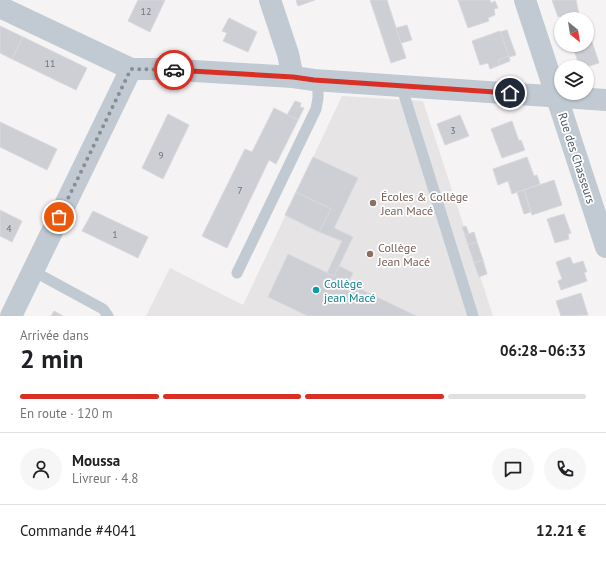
<!DOCTYPE html>
<html lang="fr">
<meta charset="utf-8">
<style>
body{margin:0;font-family:"PT Sans",sans-serif;background:#f6f6f6;color:#202124;height:100vh;display:flex;flex-direction:column;font-size:15px;white-space:nowrap}
*{box-sizing:border-box;margin:0}
p{font-size:13px;color:#757577}
.icon{flex:none;width:22px;height:22px;fill:none;stroke:currentColor;stroke-width:2;stroke-linecap:round;stroke-linejoin:round}
.map{position:relative;height:316px;overflow:hidden}
.sheet{display:flex;flex-direction:column;background:#fff;flex:1}
.sheet>*{flex:none}
.needle{width:26px;rotate:150deg}
.buttons{position:absolute;left:554px;top:12px;display:grid;gap:8px}
.buttons a{display:grid;place-items:center;width:40px;height:40px;border-radius:50%;background:#fff;box-shadow:0 1px 3px #0004;font-size:20px}
.pin{position:absolute;display:grid;place-items:center;width:34px;height:34px;color:#fff;margin:-17px;border:2px solid #fff;border-radius:50%;box-shadow:0 1px 4px #0007}
.courier{position:absolute;display:grid;place-items:center;width:40px;height:40px;margin:-20px;border:3px solid #d93025;border-radius:50%;background:#fff;color:#222;box-shadow:0 1px 5px #0007}
.headline em{font-style:normal;font-weight:800}
.headline div{display:flex;flex-direction:column-reverse}
.headline{display:flex;align-items:center;justify-content:space-between;height:68px;padding:0 20px}
h1{font-size:26px;font-weight:800;line-height:30px}
.bar{display:grid;grid-template-columns:repeat(4,1fr);gap:6px 4px;align-content:center;height:48px;padding:0 20px}
.bar i{height:5px;border-radius:3px;background:#e0e0e0}
.bar .on{background:#d93025}
.bar p{grid-column:span 4}
.line{display:flex;align-items:center;gap:10px;padding:0 20px;border-top:1px solid #e0e0e0}
.line div{flex:1}
.round{display:grid;place-items:center;flex:none;width:42px;height:42px;border-radius:21px;background:#f6f6f6}
.map>svg:first-child{display:block}
.education{fill:#e6e4e5}
.building{fill:#cdcfd5;stroke:#d7d9de}
.lines{fill:none;stroke-linecap:round;stroke-linejoin:round}
.lane{stroke:#c1cad2;stroke-width:11}
.street{stroke:#c1cad2;stroke-width:22}
.done{stroke:#868d94;stroke-width:4;stroke-dasharray:0 7.2}
.route{stroke:#d93025;stroke-width:5}
.education-dot{fill:#8d6e63;stroke:#fff;stroke-width:1.5}
.culture-dot{fill:#0f9aa8;stroke:#fff;stroke-width:1.5}
.labels{text-anchor:middle;dominant-baseline:central;stroke-width:3.5;stroke-linejoin:round;paint-order:stroke}
.number-label{font-size:10px;fill:#6b747e}
.street-label{font-size:12px;fill:#4a5661;stroke:#fff}
.education-label{font-size:12px;fill:#785e54;stroke:#fff;text-anchor:start}
.culture-label{font-size:12px;fill:#0d838f;stroke:#fff;text-anchor:start}
</style>
<div class="map">
<svg width="606" height="316" viewBox="0 0 606 316">
<rect width="100%" height="100%" fill="#f5f3f3"/>
<path class="education" d="M342,96l81,5 70,215h-347l24,-48 73,37z"/>
<g class="building">
<path d="M138,0h27l-15,32 -22,-11z"/>
<path d="M296,0h19l-17,6z"/>
<path d="M370,0h17l19,58 -15,5z"/>
<path d="M458,0h32l1,3 4,-2 3,7 -4,1 1,6 -7,3 1,3 -21,7z"/>
<path d="M552,0h24l3,14 -18,5 -1,-3 -2,1z"/>
<path d="M229,18l28,14 -9,20 -25,-11 4,-8 -5,-2z"/>
<path d="M407,25l5,15 -11,3 -5,-15z"/>
<path d="M0,26l23,11 -11,22 -12,-6z"/>
<path d="M507,30l9,25 -7,2 -9,-25z"/>
<path d="M500,31l9,25 -11,4 2,5 -10,4 -2,-6 -8,2 -8,-24z"/>
<path d="M587,33h2l10,30 -13,4h-6l-8,-22h15z"/>
<path d="M23,37l64,31 -11,22 -64,-31z"/>
<path d="M509,56l1,5 -10,4 -2,-5z"/>
<path d="M295,101l6,2 -1,4 4,1 -6,12 -11,-5z"/>
<path d="M274,108l24,12 -22,44 -7,-4 -42,88 -25,-12 43,-87 7,3z"/>
<path d="M168,114l21,11 -26,54 -21,-11z"/>
<path d="M460,115l9,21 -24,9 -8,-21z"/>
<path d="M512,121l7,20 2,-1 4,10 -23,8 -11,-29z"/>
<path d="M0,122l57,27 -10,21 -47,-23z"/>
<path d="M313,157l45,21 -24,50 19,9 -19,39 -7,-3 15,-32 -23,-9 12,-23 -35,-17z"/>
<path d="M527,157l7,19 3,-1 3,9 -28,10 -4,-13 -10,4 -5,-16z"/>
<path d="M554,180l8,25 -30,10 -8,-25z"/>
<path d="M524,190l7,22 -7,2 -7,-22z"/>
<path d="M296,192l35,17 -12,23 -34,-17z"/>
<path d="M0,210l22,11 -10,21 -12,-6z"/>
<path d="M93,211l55,26 -10,21 -56,-27z"/>
<path d="M564,214l7,19 -3,1 1,5 -14,4 -8,-24z"/>
<path d="M466,226l3,8 -4,1 -3,-8z"/>
<path d="M474,232l3,10 -9,3 -3,-10z"/>
<path d="M477,242l6,18 -9,3 -6,-18z"/>
<path d="M288,254l46,22 5,-10 14,7 -5,10 68,33h-108l-40,-19z"/>
<path d="M570,257l3,7 10,-3 4,11h-3l3,9 -26,9 -3,-9 4,-2 -6,-17z"/>
<path d="M483,260l4,14 -8,3 -5,-14z"/>
<path d="M581,293l7,22 -27,1 -5,-15z"/>
<path d="M54,311l9,5h-12z"/>
</g>
<g class="lines">
<g class="lane">
<path d="M401,85l72,231"/>
<path d="M33,271l70,38 5,7"/>
<path d="M237,273l79,-164 2,-11v-18"/>
</g>
<g class="street">
<path d="M270,0l18,54 5,23"/>
<path d="M525,0l81,247"/>
<path d="M0,7l131,62h30l132,8 21,3 292,20"/>
<path d="M11,316l120,-247"/>
</g>
</g>
<g class="lines">
<path class="done" d="M59,217l72,-148 43,1"/>
<path class="route" d="M174,70l119,7 21,3 196,13"/>
</g>
<g class="education-dot">
<circle cx="373" cy="203" r="4"/>
<circle cx="370" cy="254" r="4"/>
</g>
<circle class="culture-dot" cx="316" cy="290" r="4"/>
<g class="labels">
<g class="number-label">
<text x="146" y="11">12</text>
<text x="50" y="63">11</text>
<text x="453" y="130">3</text>
<text x="161" y="155">9</text>
<text x="240" y="190">7</text>
<text x="9" y="228">4</text>
<text x="115" y="234">1</text>
</g>
<g class="street-label">
<text transform="translate(577 158) rotate(72)">Rue des Chasseurs</text>
</g>
<g class="education-label">
<text x="381" y="196">Écoles &amp; Collège<tspan x="381" dy="14">Jean Macé</tspan></text>
<text x="378" y="247">Collège<tspan x="378" dy="14">Jean Macé</tspan></text>
</g>
<g class="culture-label">
<text x="324" y="283">Collège<tspan x="324" dy="14">jean Macé</tspan></text>
</g>
</g>
</svg>
<div class="buttons">
<a><svg class="needle" viewBox="-14 -14 28 28"><path d="M0-13l5 13h-10z" fill="#e53935"/><path d="M0 13l5-13h-10z" fill="#757577"/></svg></a>
<a><svg class="icon" aria-label="layers" viewBox="0 0 24 24"><path d="M12 4l9 5-9 5-9-5zM3 14l9 5 9-5"/></svg></a>
</div>
<div class="pin" style="left:59px;top:217px;background:#ea580c"><svg class="icon" aria-label="bag" viewBox="0 0 24 24"><path d="M5 8h14l-1 12H6zM9 8a3 3 0 0 1 6 0"/></svg></div>
<div class="pin" style="left:510px;top:93px;background:#1f2937"><svg class="icon" aria-label="home" viewBox="0 0 24 24"><path d="M3 11l9-7 9 7M6 9v11h12V9"/></svg></div>
<div class="courier" style="left:174px;top:70px"><svg class="icon" aria-label="car" viewBox="0 0 24 24"><path d="M5 17H2v-5l4-1 3-4h7l3 4 3 1v5h-3M9 17h6M6 11h13"/><circle cx="7" cy="17" r="2"/><circle cx="17" cy="17" r="2"/></svg></div>
</div>
<section class="sheet">
<div class="headline"><div><h1>2 min</h1><p>Arrivée dans</p></div><em>06:28–06:33</em></div>
<div class="bar"><i class="on"></i><i class="on"></i><i class="on"></i><i></i><p>En route · 120 m</p></div>
<div class="line" style="height:72px"><a class="round"><svg class="icon" aria-label="person" viewBox="0 0 24 24"><circle cx="12" cy="8" r="4"/><path d="M4 21q1-7 8-7t8 7"/></svg></a><div><b>Moussa</b><p>Livreur · 4.8</p></div><a class="round"><svg class="icon" aria-label="chat" viewBox="0 0 24 24"><path d="M4 5h16v11H9l-5 4z"/></svg></a><a class="round"><svg class="icon" aria-label="phone" viewBox="0 0 24 24"><path d="M5 4h4l2 5-3 2q2 4 5 5l2-3 5 2v4C11 20 4 13 5 4z"/></svg></a></div>
<div class="line" style="height:52px"><div>Commande #4041</div><b>12.21 €</b></div>
</section>
